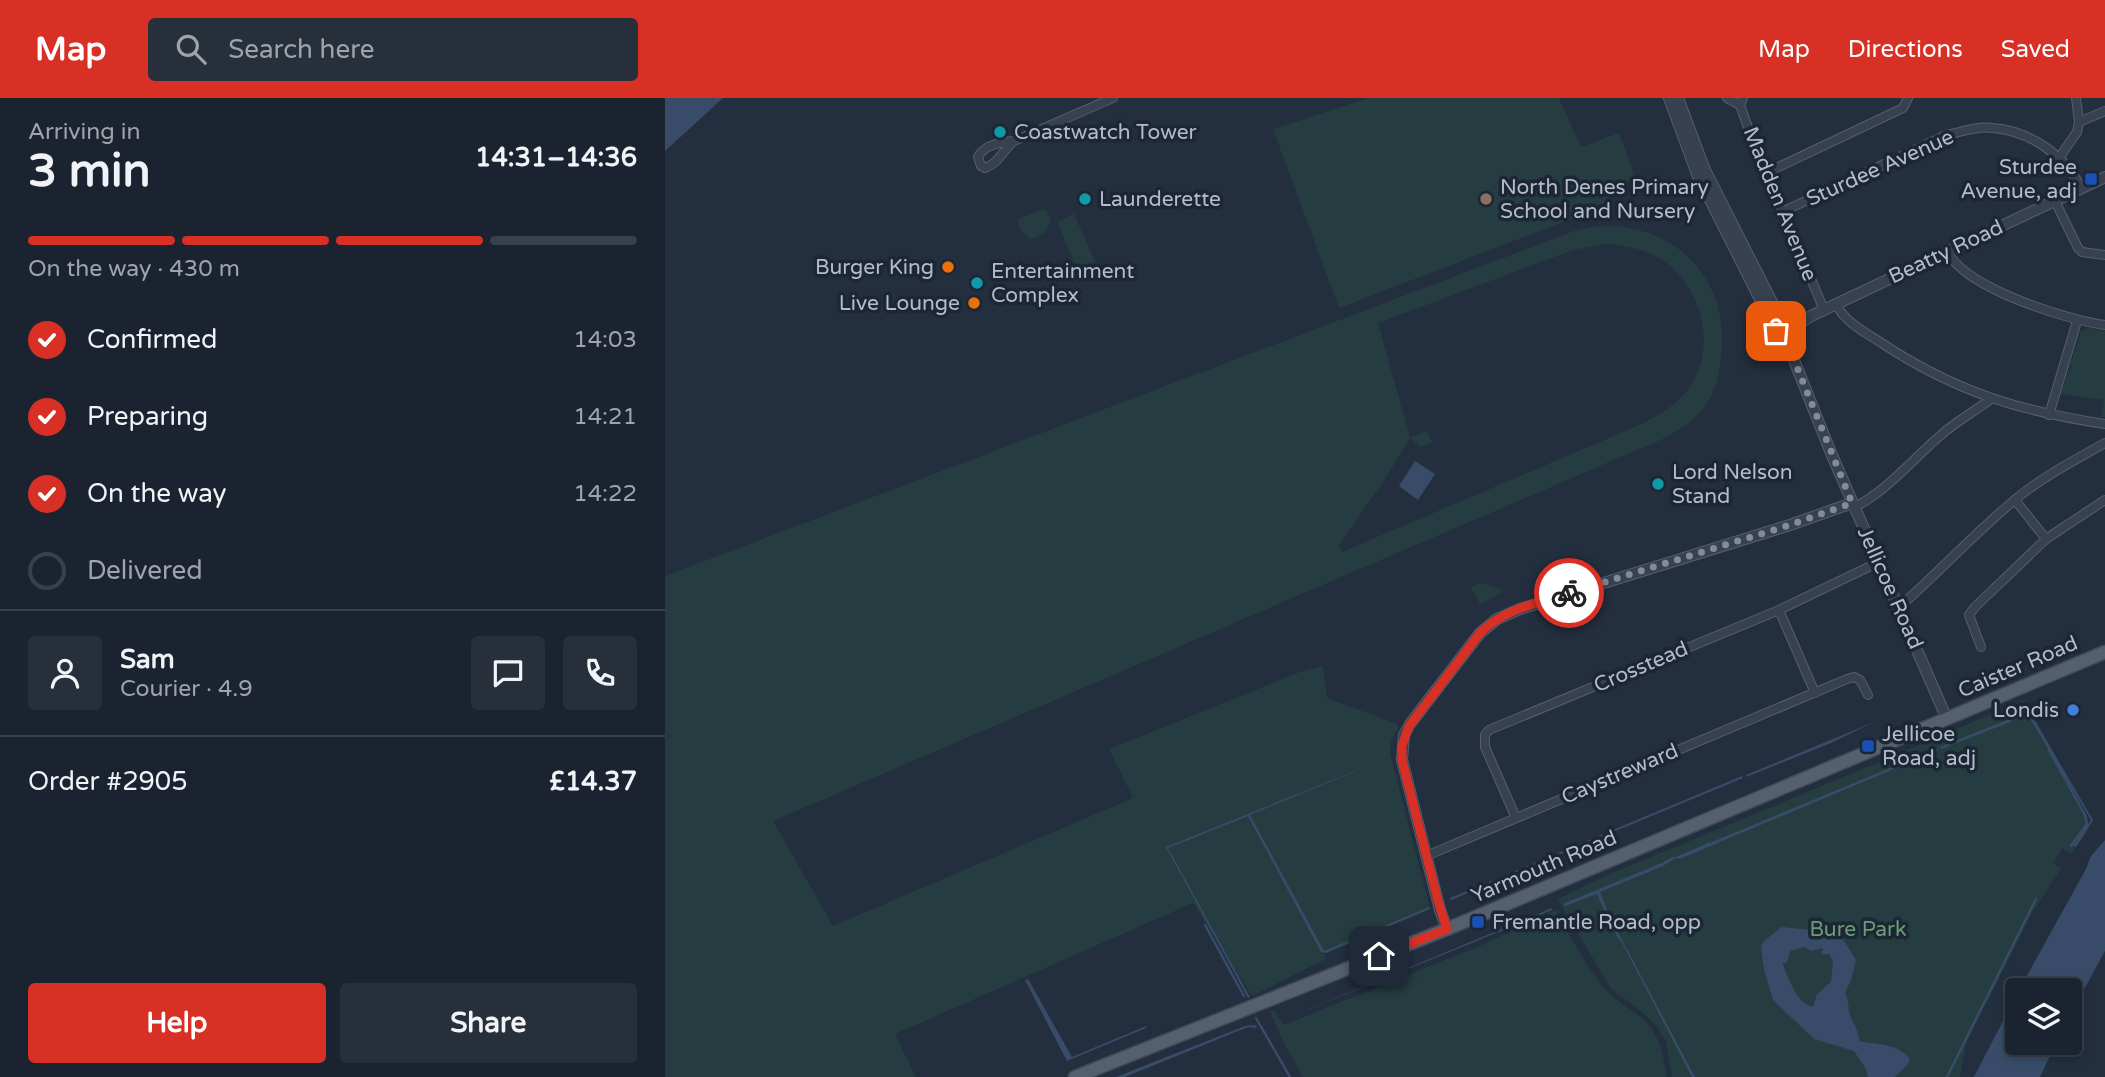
<!DOCTYPE html>
<meta charset="utf-8">
<style>
body{margin:0;font-family:"Varela Round",sans-serif;background:#272f3b;color:#f1f3f6;height:100vh;display:flex;flex-direction:column;font-size:26px;white-space:nowrap}
*{box-sizing:border-box;margin:0}
p{font-size:23px;color:#9fa4aa}
.icon{flex:none;width:38px;height:38px;fill:none;stroke:currentColor;stroke-width:2;stroke-linecap:round;stroke-linejoin:round}
.map{position:relative;flex:1;overflow:hidden}
.drawer{display:flex;flex-direction:column;background:#1a232f;width:665px}
.drawer>*{flex:none}
.buttons{position:absolute;left:1340px;top:880px;display:grid;gap:14px}
.buttons a{display:grid;place-items:center;width:77px;height:77px;border-radius:7px;background:#1a232f;box-shadow:0 4px 10px #0003,0 0 0 2px #38404b;font-size:35px}
.pin{position:absolute;display:grid;place-items:center;width:60px;height:60px;color:#fff;margin:-30px;border-radius:14px;box-shadow:0 4px 10px #0006}
.courier{position:absolute;display:grid;place-items:center;width:70px;height:70px;margin:-35px;border:5px solid #d93025;border-radius:50%;background:#fff;color:#222;box-shadow:0 2px 9px #0007}
.overview em{font-style:normal;font-weight:700}
.overview div{display:flex;flex-direction:column-reverse}
.overview{display:flex;align-items:center;justify-content:space-between;height:119px;padding:0 28px}
h1{font-size:46px;font-weight:700;line-height:52px}
.bar{display:grid;grid-template-columns:repeat(4,1fr);gap:10px 7px;align-content:center;height:84px;padding:0 28px}
.bar i{height:9px;border-radius:5px;background:#38404b}
.bar .selected{background:#d93025}
.bar p{grid-column:span 4}
.line{display:flex;align-items:center;gap:18px;padding:0 28px;border-top:2px solid #38404b}
.line div{flex:1}
.round{display:grid;place-items:center;flex:none;width:74px;height:74px;border-radius:7px;background:#272f3b}
ol{padding:0 28px;list-style:none}
li{display:flex;align-items:center;gap:21px;height:77px}
li p{margin-inline-start:auto}
li .icon{padding:7px;border-radius:50%;background:#d93025;color:#fff;stroke-width:4}
li:last-child{color:#9fa4aa}
li i{width:38px;height:38px;border:4px solid #38404b;border-radius:50%}
.action{display:flex;gap:14px;margin-top:auto;padding:14px 28px}
.action a{flex:1;height:80px;border-radius:7px;background:#d93025;color:#fff;font-size:28px;font-weight:700;line-height:80px;text-align:center}
.action a+a{background:#272f3b;color:#f1f3f6}
header{display:flex;align-items:center;gap:42px;box-sizing:border-box;height:98px;padding:0 35px;background:#d93025;color:#fff}
header strong{font-size:33px}
nav{display:flex;gap:38px;margin-inline-start:auto;font-size:24px}
.search{width:490px;height:63px;background:#272f3b;display:flex;align-items:center;gap:18px;box-sizing:border-box;padding:0 24px;border-radius:7px;color:#9fa4aa;font-size:26px}
main{display:flex;flex:1;min-height:0}
.map>svg:first-child{display:block}
.green{fill:#253d40;fill-rule:evenodd}
.water{fill:#384c69;fill-rule:evenodd}
.lines{fill:none;stroke-linecap:round;stroke-linejoin:round}
.stream{stroke:#384c69;stroke-width:2.5}
.minor-casing{stroke:#555f6d;stroke-width:10}
.tertiary-casing{stroke:#555f6d;stroke-width:12}
.primary-casing{stroke:#414a58;stroke-width:15}
.minor{stroke:#37414f;stroke-width:8}
.tertiary{stroke:#37414f;stroke-width:10}
.primary{stroke:#55606f;stroke-width:12}
.done{stroke:#818b99;stroke-width:7;stroke-dasharray:0 12.6}
.route{stroke:#d93025;stroke-width:9}
.culture-dot{fill:#0f9aa8;stroke:#1c2634;stroke-width:2.5}
.transit-dot{fill:#1a4fb4;stroke:#1c2634;stroke-width:2.5}
.education-dot{fill:#8d6e63;stroke:#1c2634;stroke-width:2.5}
.food-dot{fill:#e8710a;stroke:#1c2634;stroke-width:2.5}
.shop-dot{fill:#3f7fe0;stroke:#1c2634;stroke-width:2.5}
.labels{text-anchor:middle;dominant-baseline:central;stroke-width:7;stroke-linejoin:round;paint-order:stroke}
.poi-label{font-size:21px;fill:#b4bcca;stroke:#1c2634;text-anchor:start}
.street-label{font-size:21px;fill:#b4bcca;stroke:#1c2634}
.park-label{font-size:21px;fill:#6a9c76;stroke:#1c2634}
</style>
<header>
<strong>Map</strong>
<div class="search"><svg class="icon" aria-label="search" viewBox="0 0 24 24"><circle cx="10" cy="10" r="6"/><path d="M15 15l6 6"/></svg>Search here</div>
<nav><a>Map</a><a>Directions</a><a>Saved</a></nav>
</header>
<main>
<section class="drawer">
<div class="overview"><div><h1>3 min</h1><p>Arriving in</p></div><em>14:31–14:36</em></div>
<div class="bar"><i class="selected"></i><i class="selected"></i><i class="selected"></i><i></i><p>On the way · 430 m</p></div>
<ol>
<li><svg class="icon" aria-label="check" viewBox="0 0 24 24"><path d="M5 12l5 5 9-10"/></svg>Confirmed<p>14:03</p></li>
<li><svg class="icon" aria-label="check" viewBox="0 0 24 24"><path d="M5 12l5 5 9-10"/></svg>Preparing<p>14:21</p></li>
<li><svg class="icon" aria-label="check" viewBox="0 0 24 24"><path d="M5 12l5 5 9-10"/></svg>On the way<p>14:22</p></li>
<li><i></i>Delivered</li>
</ol>
<div class="line" style="height:126px"><a class="round"><svg class="icon" aria-label="person" viewBox="0 0 24 24"><circle cx="12" cy="8" r="4"/><path d="M4 21q1-7 8-7t8 7"/></svg></a><div><b>Sam</b><p>Courier · 4.9</p></div><a class="round"><svg class="icon" aria-label="chat" viewBox="0 0 24 24"><path d="M4 5h16v11H9l-5 4z"/></svg></a><a class="round"><svg class="icon" aria-label="phone" viewBox="0 0 24 24"><path d="M5 4h4l2 5-3 2q2 4 5 5l2-3 5 2v4C11 20 4 13 5 4z"/></svg></a></div>
<div class="line" style="height:91px"><div>Order #2905</div><b>£14.37</b></div>
<div class="action"><a>Help</a><a>Share</a></div>
</section>
<div class="map">
<svg width="1440" height="979" viewBox="0 0 1440 979">
<rect width="100%" height="100%" fill="#232f3f"/>
<g class="green">
<path d="M704,0h190l22,49 38,-14 17,46 -30,12 4,13 -271,104 -66,-179z"/>
<path d="M377,111h3l6,9c-4,13 -7,18 -21,21l-10,-9 -2,-11z"/>
<path d="M409,116l21,48 -18,7 -20,-47z"/>
<path d="M951,128c65,6 109,54 106,120 -1,19 -5,42 -15,58 -10,15 -27,25 -42,34l-892,383 60,105 300,-128 -24,-49 191,-77 23,-6 4,32 70,26 1,4 -7,14 -1,11 40,155 -108,44 4,7 -74,37 -59,-93 -298,131 21,43h-251v-501l909,-345 16,-4zM940,146c18,1 36,4 52,13 44,24 62,89 32,131 -12,17 -30,27 -47,36l-300,128 -3,-7 48,-69 23,-38 11,9 11,-5 -5,-11 -17,6 -32,-114 195,-73z"/>
<path d="M1423,230l17,3v86h-4l3,-17 -43,-6 8,-25h3l1,-2 -3,-2 11,-33z"/>
<path d="M816,485l19,6 1,4 -21,11 -9,-16z"/>
<path d="M1359,602c12,22 66,111 65,129l-18,25 -9,-6 -9,15 8,6 -28,42 -67,132 -6,34h-288l-6,-35 -9,-16 -21,-19 -25,-18 -53,-90 45,-22 291,-121z"/>
<path d="M891,812c15,28 31,58 52,82 9,10 20,15 30,23 21,14 25,39 29,62h-364l-18,-32 -15,-33 4,-2 9,14h4l202,-82z"/>
</g>
<g class="water">
<path d="M0,0h58l-58,53z"/>
<path d="M750,363l20,13 -17,26 -19,-14z"/>
<path d="M1364,613l64,109 -17,27 -3,-1 18,-26 -63,-105 -87,34 -1,-2z"/>
<path d="M1209,624l-43,21 -85,34v-2z"/>
<path d="M1273,650l1,2 -257,108 -8,1 -11,7 -63,26 14,35 -3,-1 -14,-32 -32,12 -2,-2z"/>
<path d="M727,658l-142,59 74,136 105,-44 1,2 -104,44 -5,-1 -73,-136 -80,32 82,149 -2,1 -82,-151z"/>
<path d="M1077,678l1,2 -202,84v-2z"/>
<path d="M1440,742v111l-35,64v-25h-51l67,-121 5,-13z"/>
<path d="M872,764l1,2 -87,36 -1,-2z"/>
<path d="M887,810v2l-269,110z"/>
<path d="M1117,829l54,6 8,8 12,19 -5,20 -6,13c4,8 3,10 4,18 2,11 10,18 10,30 20,4 36,2 51,17l-2,6 -13,13h-27l-2,-8 -12,-18 -40,-12 -41,-39 -9,-30 -3,-24 4,-6zM1139,849l8,4 11,-3 -2,6h8l4,7 -2,21 -14,12 -4,13c-16,-4 -24,-27 -30,-42v-2h4l3,-12z"/>
<path d="M954,839l2,1 74,139h-3z"/>
<path d="M363,881l44,78 74,-31v2l-79,33 -42,-81z"/>
<path d="M1353,894v51h38l-16,34h-66z"/>
<path d="M590,927l2,3 -9,-1 -123,50h-9l129,-51z"/>
</g>
<g class="lines">
<g class="stream">
<path d="M1384,652l36,65 2,9 -16,22"/>
<path d="M1015,759l29,-13"/>
<path d="M996,767l12,-7"/>
<path d="M540,827l39,71"/>
<path d="M948,828l7,13"/>
<path d="M591,920l34,59"/>
<path d="M1282,979l89,-178"/>
</g>
<defs>
<g id="minor">
<path d="M1062,0l13,7"/>
<path d="M1078,0l-3,7 10,28 74,177"/>
<path d="M1414,24l26,-11"/>
<path d="M349,43c-13,1 -30,4 -36,16l3,9 4,2c14,-5 18,-18 29,-27l99,-43"/>
<path d="M1394,60l18,-26 2,-10 -3,-24"/>
<path d="M1101,75l137,-65 5,-10"/>
<path d="M1390,103l23,47 4,4 23,3"/>
<path d="M1117,114l162,-76c16,-4 33,-10 49,-8 37,3 72,27 88,60"/>
<path d="M1283,154c17,36 119,68 157,73"/>
<path d="M1171,206c9,18 27,27 44,38 74,49 138,69 225,82"/>
<path d="M1384,317l28,-94"/>
<path d="M1350,402l31,39"/>
<path d="M1189,409c29,-12 63,-52 88,-73 15,-13 33,-23 49,-35"/>
<path d="M1233,508l7,-4c38,-34 73,-72 112,-104 27,-22 58,-38 88,-55"/>
<path d="M1114,512l36,83"/>
<path d="M1316,549l-12,-32 6,-8 71,-68 59,-39"/>
<path d="M851,720l-31,-71v-12l4,-5 290,-120 100,-48"/>
<path d="M761,758l421,-177 7,-2 6,3 8,15"/>
</g>
<g id="tertiary">
<path d="M1004,0l28,76 79,157 1,6 9,3"/>
<path d="M1013,0l27,72 79,156"/>
<path d="M1124,232v7l-3,3 45,113 116,266"/>
<path d="M1124,232l22,-14 294,-139"/>
<path d="M782,831l-7,-19 -38,-150 2,-25 6,-11 70,-91 17,-14 23,-10 270,-84 62,-22"/>
</g>
<path id="primary" d="M410,979l372,-148 658,-277"/>
</defs>
<use href="#minor" class="minor-casing"/>
<use href="#tertiary" class="tertiary-casing"/>
<use href="#primary" class="primary-casing"/>
<use href="#minor" class="minor"/>
<use href="#tertiary" class="tertiary"/>
<use href="#primary" class="primary"/>
</g>
<g class="lines">
<path class="done" d="M904,495l221,-68 62,-22 -66,-163 -8,-2 -2,-7"/>
<path class="route" d="M714,858l68,-27 -9,-28 -36,-141v-14l7,-20 71,-93c24,-24 58,-30 89,-40"/>
</g>
<g class="culture-dot">
<circle cx="335" cy="34" r="7"/>
<circle cx="420" cy="101" r="7"/>
<circle cx="312" cy="185" r="7"/>
<circle cx="993" cy="386" r="7"/>
</g>
<g class="transit-dot">
<rect x="1419" y="74" width="14" height="14" rx="3.5"/>
<rect x="1196" y="641" width="14" height="14" rx="3.5"/>
<rect x="806" y="817" width="14" height="14" rx="3.5"/>
</g>
<circle class="education-dot" cx="821" cy="101" r="7"/>
<g class="food-dot">
<circle cx="283" cy="169" r="7"/>
<circle cx="309" cy="205" r="7"/>
</g>
<circle class="shop-dot" cx="1408" cy="612" r="7"/>
<g class="labels">
<g class="poi-label">
<text x="349" y="34">Coastwatch Tower</text>
<text x="1412" y="69" text-anchor="end">Sturdee<tspan x="1412" dy="24">Avenue, adj</tspan></text>
<text x="835" y="89">North Denes Primary<tspan x="835" dy="24">School and Nursery</tspan></text>
<text x="434" y="101">Launderette</text>
<text x="269" y="169" text-anchor="end">Burger King</text>
<text x="326" y="173">Entertainment<tspan x="326" dy="24">Complex</tspan></text>
<text x="295" y="205" text-anchor="end">Live Lounge</text>
<text x="1007" y="374">Lord Nelson<tspan x="1007" dy="24">Stand</tspan></text>
<text x="1394" y="612" text-anchor="end">Londis</text>
<text x="1217" y="636">Jellicoe<tspan x="1217" dy="24">Road, adj</tspan></text>
<text x="827" y="824">Fremantle Road, opp</text>
</g>
<g class="street-label">
<text transform="translate(1215 70) rotate(-24)">Sturdee Avenue</text>
<text transform="translate(1115 106) rotate(68)">Madden Avenue</text>
<text transform="translate(1281 154) rotate(-25)">Beatty Road</text>
<text transform="translate(1225 490) rotate(66)">Jellicoe Road</text>
<text transform="translate(976 569) rotate(-23)">Crosstead</text>
<text transform="translate(1353 569) rotate(-23)">Caister Road</text>
<text transform="translate(955 676) rotate(-23)">Caystreward</text>
<text transform="translate(879 769) rotate(-23)">Yarmouth Road</text>
</g>
<g class="park-label">
<text x="1193" y="831">Bure Park</text>
</g>
</g>
</svg>
<div class="buttons">
<a><svg class="icon" aria-label="layers" viewBox="0 0 24 24"><path d="M12 4l9 5-9 5-9-5zM3 14l9 5 9-5"/></svg></a>
</div>
<div class="pin" style="left:1111px;top:233px;background:#ea580c"><svg class="icon" aria-label="bag" viewBox="0 0 24 24"><path d="M5 8h14l-1 12H6zM9 8a3 3 0 0 1 6 0"/></svg></div>
<div class="pin" style="left:714px;top:858px;background:#1f2937"><svg class="icon" aria-label="home" viewBox="0 0 24 24"><path d="M3 11l9-7 9 7M6 9v11h12V9"/></svg></div>
<div class="courier" style="left:904px;top:495px"><svg class="icon" aria-label="bike" viewBox="0 0 24 24"><circle cx="6" cy="16" r="4"/><circle cx="18" cy="16" r="4"/><path d="M6 16l4-8h5l3 8M10 8l3 8H6M13 5h3"/></svg></div>
</div>
</main>
